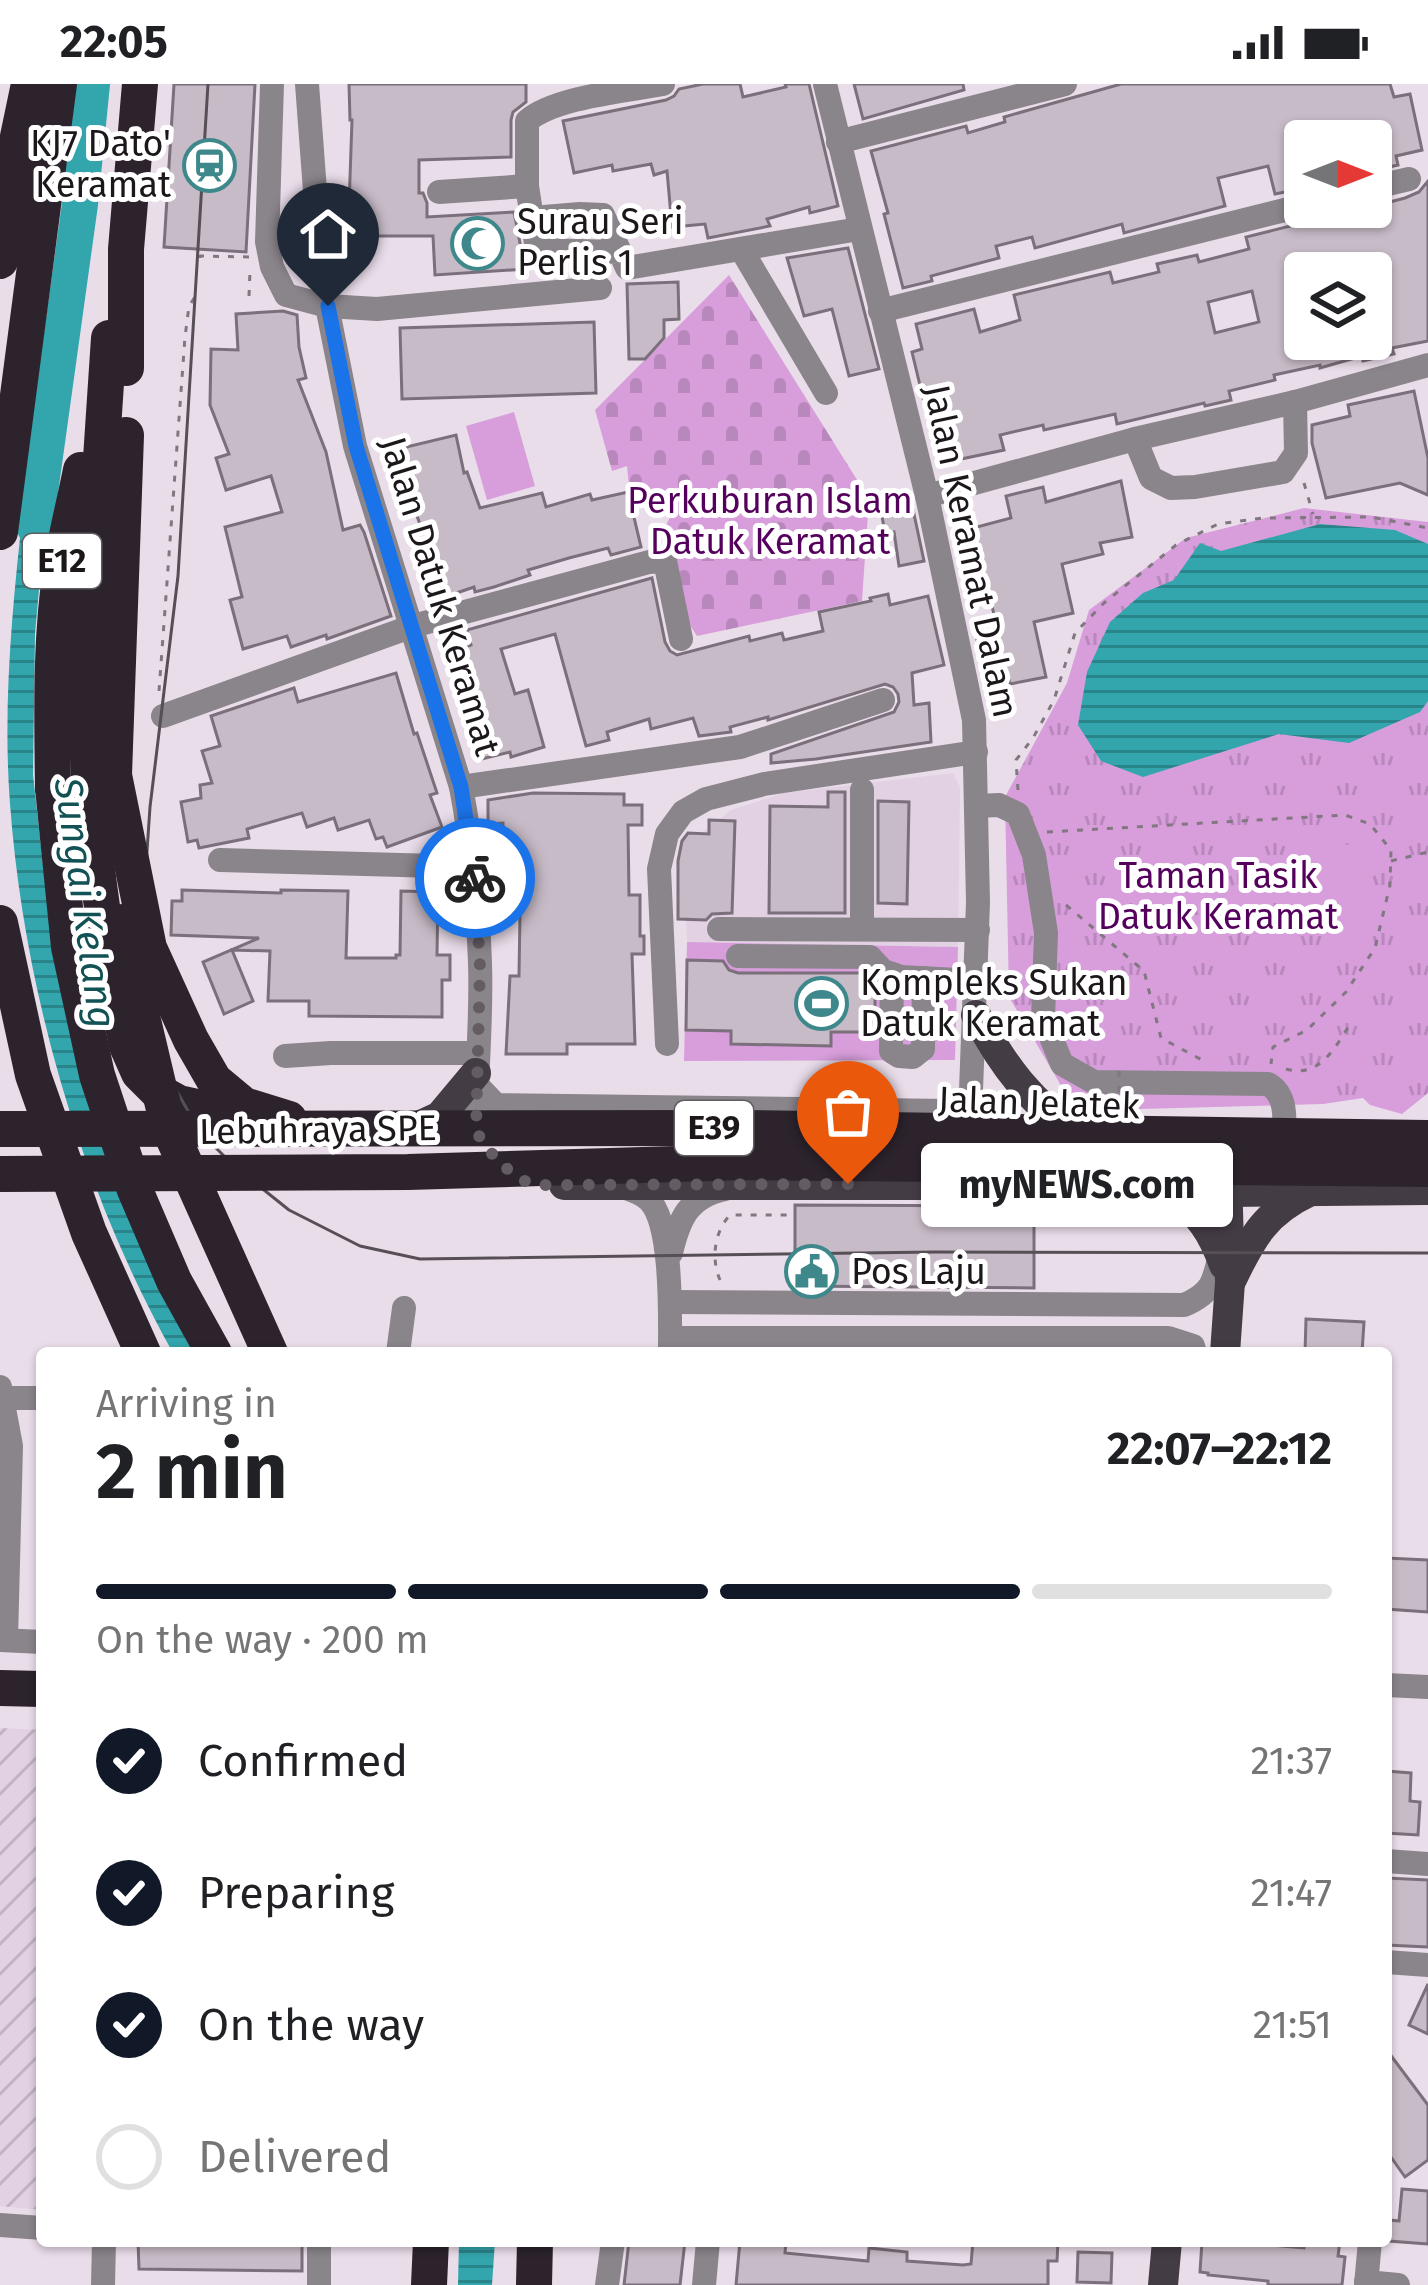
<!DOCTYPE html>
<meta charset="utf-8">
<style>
body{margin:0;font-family:"Fira Sans",sans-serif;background:#f6f6f6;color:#202124;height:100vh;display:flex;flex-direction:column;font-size:45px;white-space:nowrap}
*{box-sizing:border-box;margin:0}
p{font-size:39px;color:#757577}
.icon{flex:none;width:66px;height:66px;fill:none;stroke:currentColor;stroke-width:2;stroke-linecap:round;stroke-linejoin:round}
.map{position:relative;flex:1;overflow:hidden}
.sheet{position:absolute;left:36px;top:1263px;width:1356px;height:900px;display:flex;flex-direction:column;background:#fff;border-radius:12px;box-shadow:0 3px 9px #0004}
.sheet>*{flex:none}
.needle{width:78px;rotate:90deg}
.fabs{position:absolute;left:1284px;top:36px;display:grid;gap:24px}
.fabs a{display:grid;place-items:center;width:108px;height:108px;border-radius:12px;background:#fff;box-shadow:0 3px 9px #0004;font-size:60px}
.pin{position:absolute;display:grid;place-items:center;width:102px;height:102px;color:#fff;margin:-123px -51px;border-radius:50% 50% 50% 0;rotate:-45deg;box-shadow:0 0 12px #0007}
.pin .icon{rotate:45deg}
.courier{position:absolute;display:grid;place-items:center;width:120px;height:120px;margin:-60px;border:9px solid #1a73e8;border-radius:50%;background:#fff;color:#222;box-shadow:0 3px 15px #0007}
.bubble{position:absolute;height:84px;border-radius:12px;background:#fff;box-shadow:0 3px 9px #0004;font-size:39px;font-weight:700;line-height:84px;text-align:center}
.summary em{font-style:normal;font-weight:700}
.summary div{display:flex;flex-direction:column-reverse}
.summary{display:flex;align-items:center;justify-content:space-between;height:204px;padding:0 60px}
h1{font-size:78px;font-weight:700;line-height:90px}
.bar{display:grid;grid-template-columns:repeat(4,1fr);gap:18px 12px;align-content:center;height:144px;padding:0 60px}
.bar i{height:15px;border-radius:9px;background:#e0e0e0}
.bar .on{background:#111827}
.bar p{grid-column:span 4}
ol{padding:0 60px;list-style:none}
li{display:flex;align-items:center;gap:36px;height:132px}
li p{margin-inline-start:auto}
li .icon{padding:12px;border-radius:50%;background:#111827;color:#fff;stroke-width:4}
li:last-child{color:#757577}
li i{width:66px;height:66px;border:6px solid #e0e0e0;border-radius:50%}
.status{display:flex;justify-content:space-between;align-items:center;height:84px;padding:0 60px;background:#fff;direction:ltr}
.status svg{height:33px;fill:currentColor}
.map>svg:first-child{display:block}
.built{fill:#e2d0e3}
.industrial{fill:url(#industrial-furrows)}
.grass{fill:url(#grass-tufts)}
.cemetery{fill:url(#cemetery-stones)}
.pitch{fill:#d79edb}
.water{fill:url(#water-rules)}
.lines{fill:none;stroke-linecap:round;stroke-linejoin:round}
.river{stroke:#33a5ac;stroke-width:36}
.building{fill:#c7bbc7;stroke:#7a6f7a;stroke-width:3;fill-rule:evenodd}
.path{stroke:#807780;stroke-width:3;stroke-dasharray:6 9;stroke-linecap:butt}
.minor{stroke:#8a858b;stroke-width:24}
.major{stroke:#443c45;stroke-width:30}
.highway{stroke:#2c232d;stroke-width:36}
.tram{stroke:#564f56;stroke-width:3}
.path-bridge{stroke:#807780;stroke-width:3;stroke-dasharray:6 9;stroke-linecap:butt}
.highway-bridge{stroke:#2c232d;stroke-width:36}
.done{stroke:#635c63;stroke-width:12;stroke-dasharray:0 21.6}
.route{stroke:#1a73e8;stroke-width:15}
.labels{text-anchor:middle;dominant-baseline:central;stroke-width:10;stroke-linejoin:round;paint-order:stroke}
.shield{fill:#fff;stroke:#5f5d5f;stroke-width:3}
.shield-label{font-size:33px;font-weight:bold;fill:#1b171b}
.poi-label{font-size:36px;fill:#1b171b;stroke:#fff;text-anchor:start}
.park-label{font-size:36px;fill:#55005d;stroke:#fff}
.street-label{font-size:36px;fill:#1b171b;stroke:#fff}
.water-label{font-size:39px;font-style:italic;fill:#125255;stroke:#fff}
</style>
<div class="status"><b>22:05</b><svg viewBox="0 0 49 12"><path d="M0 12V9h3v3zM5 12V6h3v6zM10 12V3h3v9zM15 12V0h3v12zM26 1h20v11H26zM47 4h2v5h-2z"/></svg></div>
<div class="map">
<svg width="1428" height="2201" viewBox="0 0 1428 2201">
<defs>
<pattern id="industrial-furrows" width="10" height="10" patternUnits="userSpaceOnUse" patternTransform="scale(3)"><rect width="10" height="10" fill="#e2d0e3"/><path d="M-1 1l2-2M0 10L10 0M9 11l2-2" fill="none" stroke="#c1b2c2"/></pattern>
<pattern id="grass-tufts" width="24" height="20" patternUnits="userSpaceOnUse" patternTransform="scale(3)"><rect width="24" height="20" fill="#d79edb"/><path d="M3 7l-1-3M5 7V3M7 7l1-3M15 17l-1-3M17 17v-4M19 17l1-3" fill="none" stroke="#b887bb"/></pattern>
<pattern id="cemetery-stones" width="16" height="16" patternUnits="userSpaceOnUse" patternTransform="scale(3)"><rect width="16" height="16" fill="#d79edb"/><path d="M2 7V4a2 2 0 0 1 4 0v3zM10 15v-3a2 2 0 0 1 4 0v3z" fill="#b887bb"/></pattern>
<pattern id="water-rules" width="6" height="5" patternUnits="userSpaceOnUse" patternTransform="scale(3)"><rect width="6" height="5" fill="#33a5ac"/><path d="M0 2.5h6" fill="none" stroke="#2a858b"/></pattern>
</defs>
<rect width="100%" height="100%" fill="#eaddea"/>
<g class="built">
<path d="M953,689l7,15 -2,159 -271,-5 -3,-72 14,-34 33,-26 53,-17z"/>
<rect x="712" y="1260" width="456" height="9"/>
</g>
<path class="industrial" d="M0,1644l42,2v480l-42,-4z"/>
<path class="grass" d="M1304,424l124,14v571l-26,21 -32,-9 -7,-7 -40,6 -183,5 -74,-15 -57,-97 -4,-200 62,-114 22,-73 97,-72z"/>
<path class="cemetery" d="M729,191l140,224 -7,102 -165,35 -48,-74 27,-58 -46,-7 -3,-31 -15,5 -17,-61z"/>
<g class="pitch">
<path d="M514,328l21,74 -48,14 -21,-74z"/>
<path d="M1298,759l62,2 -3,92 -63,-2z"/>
<path d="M687,858l271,5 -3,113 -271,1z"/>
</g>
<g class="water">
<path d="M26,400h27l-9,50 -9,100 -2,141 18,161 148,417h-26c-92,-164 -149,-362 -163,-549 -8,-106 4,-214 16,-320z"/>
<path d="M1320,440l75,6 33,14v157l-8,11 -71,31 -70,-9 -136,43 -42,-16 -23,-36 9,-53 23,-50 33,-29 31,-13 26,-37 21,8z"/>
<path d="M459,2157h36l-3,44h-34z"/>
</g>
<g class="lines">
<path class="river" d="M35,444l45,-324 12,-120"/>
</g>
<g class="building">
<path d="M174,0h81l-9,168 -82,-5z"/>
<path d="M349,0h177v18l-13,10 -2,8v37l-92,3v33h4l4,10v14l87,-5 11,57 -90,6 -2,-39h-85l4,-116h-2z"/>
<path d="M703,0h37l3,13 43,-10 -1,-3h24l29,122 -28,7 -1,-6 -42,12 3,7 -62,12 -3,-14 -33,3 -5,-56 -13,4 -3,-11 -38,7 -1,-6 -38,8 -11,-52 103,-21 8,-4 5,-7z"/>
<path d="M854,0h109l1,6 -101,29z"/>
<path d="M1121,0h269l4,13 16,-3 12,56 -26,6 2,9 -27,6v-30h-66v47l-30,6 -7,-28 -50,12 7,28 -101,27 -2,-9 -87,24 -3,-11 -36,9 3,12 -68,18 1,5 -29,7 -19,-74 4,-1 -17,-62 95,-25 2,7 37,-11 -1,-5z"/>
<path d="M1428,97v160l-36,7 2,6 -31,7 -1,-5 -42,12v-3l-46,10 1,5 -46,11 2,9 -26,6 -1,-3 -87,21 -2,-10 -71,16 -1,-5 -43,10 4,15 -57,12 -17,-66 -7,2 -11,-46 10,-3 -6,-25 58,-15 6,23 40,-12 -6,-25 96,-23 3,11 46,-11 -2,-8 40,-9 2,7 50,-13 -3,-12 81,-20 -1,-3 27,-7h18l34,-9 14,-6zM1305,189h66v66h-66zM1252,207l7,31 -44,11 -7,-31z"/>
<path d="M848,164l31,121 -30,7 -17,-67 -28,7 -17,-58z"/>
<path d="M678,198l1,37 -15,1v18l-19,21h-16l-2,-75z"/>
<path d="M283,227l14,4 2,32 7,31 -8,2 28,72 17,78 17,-5 4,7 27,84 -64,23 -1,-4 -35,12 -4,-11 -44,13 -13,-49 12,-3 -17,-70 57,-15 -11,-36 -45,14 -10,-32 13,-4 -19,-49 1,-56 27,1 -2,-36z"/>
<path d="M594,238l2,71 -194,6 -2,-71z"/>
<path d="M1414,307l14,67v37l-28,-12 -74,15 -14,-55v-18l38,-9 -2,-11z"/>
<path d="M456,351l8,38 3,-1 13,36 62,-15 4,14 44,-13 2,6 36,-8 13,55 -30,8 -3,-7 -39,10 -41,12 2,5 -36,12 -19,5 -1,-5 -38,13 -24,-63 11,-4 -14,-40 3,-1 -10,-44z"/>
<path d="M1121,397l11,56 -32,6 3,11 -41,10 11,49 -39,9 12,55 -36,7 -3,-12 -22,5 -8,-37 22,-5 -26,-107 38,-10 -5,-22 37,-9 3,15z"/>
<path d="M911,416l13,61 -25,5 -5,-34 -9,1 -5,-28z"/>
<path d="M652,494l13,64 5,9 7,4 72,-19 1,5 32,-8 2,7 39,-9 -4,-19 52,-11 -1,-3 18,-4 2,11 38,-9 16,69 -32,8 2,32 15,-2 2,39 -115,17 -45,4v-9l123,-42 5,-10 -1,-8 -5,-7 -8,-3 -117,36v-3l-38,10 1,5 -32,4 -6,-18 -42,11 -2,-10 -42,13 2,8 -23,6 -31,-112 -54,15 14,45 13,-4 16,57 -33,10 -1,-5 -28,7 -13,-53 -7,2 -17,-54 26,-9 -4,-15z"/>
<path d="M396,589l18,61 3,-1 20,60 -7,2 12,32 -55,20 -4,-10 -7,2 -7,-19 -31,10 -4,-12 -27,9 -5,-14 -55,16 2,9 -50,10 -2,-8 -9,2 -7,-40 20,-4 -1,-13 12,-2 -10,-32 18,-5 -9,-30 83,-28 4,14z"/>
<path d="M828,708h17v121h-76l1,-107 58,1z"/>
<path d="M533,709l91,1v11h18v20h-14l1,70h11v41h4v18h-12l3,90h-68v10h-61l4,-78h9l1,-63h-15l-2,-90 -15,1v-24z"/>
<path d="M878,717l31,1 -2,102 -29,-1z"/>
<path d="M709,736l26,1 -3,92 -20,1 -6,6 -28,-1v-58l4,-20 6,-8 21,1z"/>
<path d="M182,806l99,3v-3l67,1 -2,67h50v-3h4l1,-64 37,1 -1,63h13v25h-8v37l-133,-1v-15h-41l2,-50 -38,-1 21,51 -29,13 -21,-52 56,-24 -88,-3 1,-34h10z"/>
<path d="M687,876l36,1 6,9 9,3h125l2,6 10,6v47h-44v14l-100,-2v-13l-45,-1z"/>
<path d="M795,1121l239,1v82l-239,-2z"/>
<path d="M1306,1235l58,3 -2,31h-57z"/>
<path d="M1386,1474l42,2v52l-42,-3z"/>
<path d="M1386,1687l25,2 -1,28 10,1 -2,33 -32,-2z"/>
<path d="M1386,1794l42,2v67l-42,-2z"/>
<path d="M1428,1900v50l-19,-9z"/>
<path d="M1386,1965l42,56v55l-23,17 -19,-27z"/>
<path d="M1402,2105l26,2v53l-39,-3 1,-21 9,1z"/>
<path d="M138,2157h164v30l-163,-2z"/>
<path d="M629,2157h56l-5,44h-56z"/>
<path d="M740,2157h46l-1,12 83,8 1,-13 38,4v9l56,4 8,-1 2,-23h85l-1,20h-9v24h-312z"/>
<path d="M1202,2157h67l1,4 34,3 1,-7h35l-2,15 7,1 -3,28h-74v-4l-60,-6v-2l-8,-1z"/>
<path d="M1078,2168l34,1 -1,30 -34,-1z"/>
</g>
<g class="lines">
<g class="path">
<path d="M200,174v-2l50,1"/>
<path d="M249,212l1,-25"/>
<path d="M1304,399l9,31"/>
<path d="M159,607l26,-354 4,-31 8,-12"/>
<path d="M1018,706l-2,-30 17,-22 21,-38 21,-67 29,-30 72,-58 42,-21 45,-6 108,-1 57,11"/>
<path d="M1047,748l298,-17 25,9 21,26 -1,35 -15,63 -29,44 -39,38 -34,17 -2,17"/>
<path d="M1391,777l37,-9"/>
<path d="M1066,821l78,66 17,67 41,22"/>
<path d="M1286,985c34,10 49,-22 65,-46"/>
<path d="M720,1196c-9,-21 -6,-48 10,-65h65"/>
</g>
<g class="minor">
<path d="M272,0l-5,158 5,25 14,28 41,11 50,3 223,-21"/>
<path d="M307,0l12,160 8,62 28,140 106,341c11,58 17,116 19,176 2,56 -4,112 -4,168"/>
<path d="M663,0c-37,7 -108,13 -136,37v65l10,64 83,2 7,16 232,-39"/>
<path d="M825,0l102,412 47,224 4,182 -9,242"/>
<path d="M838,58l227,-58"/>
<path d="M1371,104l38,-9"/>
<path d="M439,108l88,-6"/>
<path d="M532,134l48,-4 23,1 17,37"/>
<path d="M741,165l85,144"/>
<path d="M880,227l425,-106"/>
<path d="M1135,355l16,39 20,10 24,-1 88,-15 13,-19 -1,-51"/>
<path d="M927,412l208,-57 160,-37 133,-37"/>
<path d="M163,632l250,-90 236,-64 16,-1 16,78"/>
<path d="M461,703l279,-40 143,-47"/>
<path d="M862,706v139"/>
<path d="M977,722l22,-1 19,9 16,41 12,78 -3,85 19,46 32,18 174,2c21,12 16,39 16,60"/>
<path d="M220,776l254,7"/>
<path d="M719,845l259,1"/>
<path d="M738,872l132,1 13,14 18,6 75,4"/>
<path d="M892,890l-1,77 8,5 14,1 10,-8 1,-71"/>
<path d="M667,960l-8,-175 8,-35 16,-22 23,-13 58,-15 212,-32"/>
<path d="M285,972l46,-3h146"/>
<path d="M476,1000l20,21 452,6 23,-18"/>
<path d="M623,1103c9,3 19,6 26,13 24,24 21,119 21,153"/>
<path d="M671,1169c8,-34 17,-56 54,-64"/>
<path d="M670,1218l514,3c28,-12 30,-23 36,-51"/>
<path d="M670,1254h498l25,8 2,7"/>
<path d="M398,1269l6,-45"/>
<path d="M0,1303l11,59 -5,194"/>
<path d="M0,1314h42"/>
<path d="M0,1556l42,2"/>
<path d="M1386,1601l42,2"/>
<path d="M1386,1777l42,3"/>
<path d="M1386,1878l42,3"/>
<path d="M0,2141l42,3"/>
<path d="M1366,2198l32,3"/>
<path d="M103,2201l1,-44"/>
<path d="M319,2201v-44"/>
<path d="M607,2201l6,-44"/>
<path d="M704,2201l4,-44"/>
<path d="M1366,2201l4,-44"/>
</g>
<g class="major">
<path d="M976,931c26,49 56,91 105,120"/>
<path d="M414,1044l26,-12 36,-43"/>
<path d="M564,1101h396l269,7 199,-2"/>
<path d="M1172,1108c28,23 40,39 52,73"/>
<path d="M1232,1195c20,-42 34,-67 77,-87"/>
<path d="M1225,1269l5,-71 -3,-108"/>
<path d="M1163,2201l4,-44"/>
</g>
<g class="highway">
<path d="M0,177l15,-110 14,-67"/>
<path d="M109,254l-24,362 7,133 16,118 19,95 12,27 18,18 22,12 78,17"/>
<path d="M126,284v-119l14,-165"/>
<path d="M0,448l59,-448"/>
<path d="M114,691l12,-340"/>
<path d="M53,704c-1,-75 -3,-151 9,-226 5,-31 13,-61 19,-92"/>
<path d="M0,1604l42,1"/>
<path d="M429,2201l2,-44"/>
<path d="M534,2201l1,-44"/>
</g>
<path class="tram" d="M208,0l-30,492 -28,231 -8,118 7,87 22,69 29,51 34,34 55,44 71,36 60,13 516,-7 492,1"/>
<g class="path-bridge">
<path d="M1119,1023v-36"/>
<path d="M1117,1127v-16"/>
</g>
<g class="highway-bridge">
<path d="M114,691l35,173 42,92 23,40 30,25 45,14"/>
<path d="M53,704l16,159 28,128 38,115 39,91 40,72"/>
<path d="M123,838v14l45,190 102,227"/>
<path d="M0,839l33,152 56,158 54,120"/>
<path d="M0,1045l744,-1 684,10"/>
<path d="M0,1090l408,-2 336,-10 684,7"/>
</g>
</g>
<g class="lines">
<path class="done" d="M475,794l5,88 -4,165c16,26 30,40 56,54l316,-1"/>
<path class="route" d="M328,222l28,140 105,341 14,91"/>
</g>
<defs>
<symbol id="station-ring" viewBox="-11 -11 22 22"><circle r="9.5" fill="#fff" stroke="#3e878b" stroke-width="1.5"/><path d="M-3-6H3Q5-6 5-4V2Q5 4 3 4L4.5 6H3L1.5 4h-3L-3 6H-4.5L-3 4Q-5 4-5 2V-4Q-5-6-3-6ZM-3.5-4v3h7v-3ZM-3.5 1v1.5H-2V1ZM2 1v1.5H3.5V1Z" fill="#3e878b"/></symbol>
<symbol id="mosque-ring" viewBox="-11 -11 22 22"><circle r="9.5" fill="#fff" stroke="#3e878b" stroke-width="1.5"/><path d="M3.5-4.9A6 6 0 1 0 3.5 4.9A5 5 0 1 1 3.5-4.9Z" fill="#3e878b"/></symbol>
<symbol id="stadium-ring" viewBox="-11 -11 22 22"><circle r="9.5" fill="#fff" stroke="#3e878b" stroke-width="1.5"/><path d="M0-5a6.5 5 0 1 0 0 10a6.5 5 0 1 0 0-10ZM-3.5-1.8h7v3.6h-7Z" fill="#3e878b"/></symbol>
<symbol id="civic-ring" viewBox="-11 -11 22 22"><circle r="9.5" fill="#fff" stroke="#3e878b" stroke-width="1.5"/><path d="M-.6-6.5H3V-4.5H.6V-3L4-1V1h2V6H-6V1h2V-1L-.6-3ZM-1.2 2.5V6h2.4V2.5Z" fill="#3e878b"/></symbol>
</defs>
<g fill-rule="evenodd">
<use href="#station-ring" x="180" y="52" width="59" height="59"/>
<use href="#mosque-ring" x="448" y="130" width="59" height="59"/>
<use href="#stadium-ring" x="792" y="890" width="59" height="59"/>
<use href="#civic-ring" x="782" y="1158" width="59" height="59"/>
</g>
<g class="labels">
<g class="shield">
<rect x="23" y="450" width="78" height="54" rx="9"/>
<rect x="675" y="1017" width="78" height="54" rx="9"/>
</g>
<g class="shield-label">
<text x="62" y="477">E12</text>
<text x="714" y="1044">E39</text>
</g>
<g class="poi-label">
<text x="171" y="60" text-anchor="end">KJ7 Dato'<tspan x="171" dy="41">Keramat</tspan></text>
<text x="517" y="138">Surau Seri<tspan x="517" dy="41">Perlis 1</tspan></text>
<text x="860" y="899">Kompleks Sukan<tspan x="860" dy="41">Datuk Keramat</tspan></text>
<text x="851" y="1188">Pos Laju</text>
</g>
<g class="park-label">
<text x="770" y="417">Perkuburan Islam<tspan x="770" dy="41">Datuk Keramat</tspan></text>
<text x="1218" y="792">Taman Tasik<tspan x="1218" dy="41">Datuk Keramat</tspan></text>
</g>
<g class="street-label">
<text transform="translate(971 467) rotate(78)">Jalan Keramat Dalam</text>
<text transform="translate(440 512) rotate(73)">Jalan Datuk Keramat</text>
<text transform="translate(1039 1019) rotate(2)">Jalan Jelatek</text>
<text transform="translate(318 1046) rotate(-1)">Lebuhraya SPE</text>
</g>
<g class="water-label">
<text transform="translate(85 819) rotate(82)">Sungai Kelang</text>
</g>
</g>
</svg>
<div class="fabs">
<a><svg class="needle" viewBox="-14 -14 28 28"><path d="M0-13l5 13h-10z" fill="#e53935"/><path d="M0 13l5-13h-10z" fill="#757577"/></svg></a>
<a><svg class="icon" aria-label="layers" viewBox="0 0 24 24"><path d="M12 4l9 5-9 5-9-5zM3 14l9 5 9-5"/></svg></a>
</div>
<div class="pin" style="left:848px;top:1100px;background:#ea580c"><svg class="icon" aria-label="bag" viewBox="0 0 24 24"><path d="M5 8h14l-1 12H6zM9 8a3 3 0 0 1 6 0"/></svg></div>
<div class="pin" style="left:328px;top:222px;background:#1f2937"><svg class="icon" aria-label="home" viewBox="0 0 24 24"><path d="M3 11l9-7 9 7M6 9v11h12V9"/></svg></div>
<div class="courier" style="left:475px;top:794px"><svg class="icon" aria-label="bike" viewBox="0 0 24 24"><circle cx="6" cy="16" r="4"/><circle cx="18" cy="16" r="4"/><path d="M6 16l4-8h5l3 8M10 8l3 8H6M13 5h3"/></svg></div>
<div class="bubble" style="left:921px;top:1059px;width:312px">myNEWS.com</div>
<section class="sheet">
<div class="summary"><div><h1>2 min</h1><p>Arriving in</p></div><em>22:07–22:12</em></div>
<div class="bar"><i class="on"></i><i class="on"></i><i class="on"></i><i></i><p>On the way · 200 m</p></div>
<ol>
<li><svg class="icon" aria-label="check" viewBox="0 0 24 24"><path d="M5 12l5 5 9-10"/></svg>Confirmed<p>21:37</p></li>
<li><svg class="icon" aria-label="check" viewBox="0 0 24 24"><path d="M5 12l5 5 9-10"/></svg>Preparing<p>21:47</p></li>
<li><svg class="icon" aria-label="check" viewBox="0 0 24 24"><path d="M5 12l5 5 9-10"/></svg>On the way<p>21:51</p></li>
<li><i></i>Delivered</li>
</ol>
</section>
</div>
